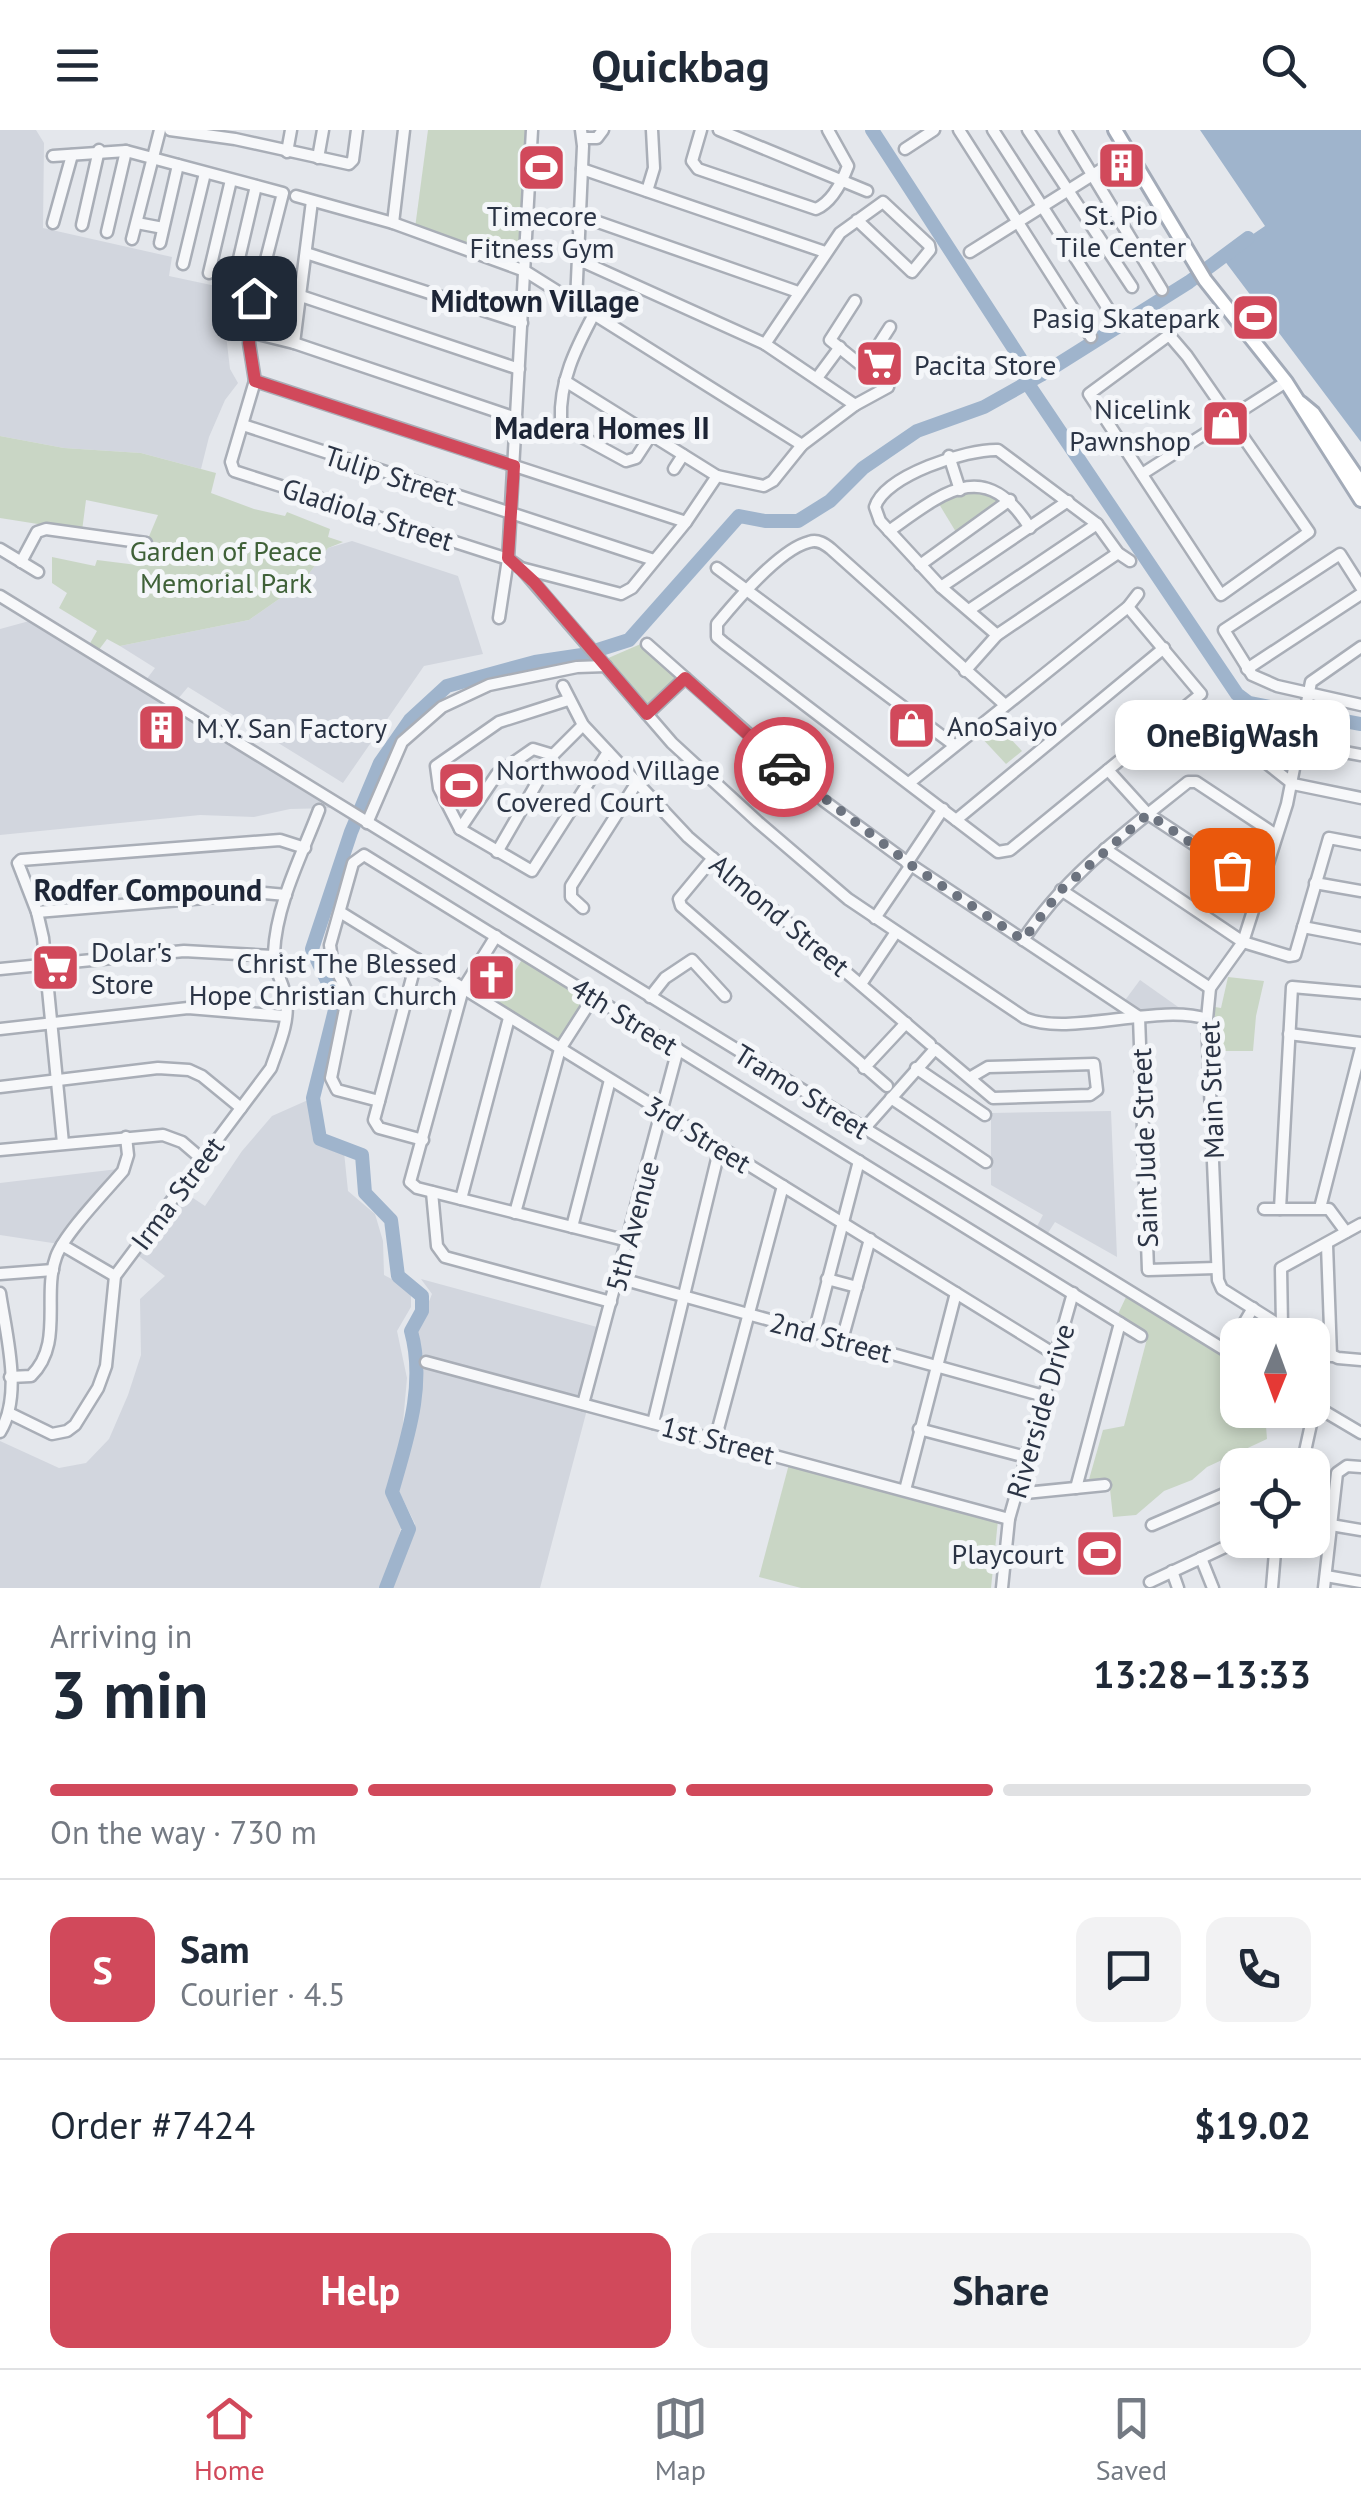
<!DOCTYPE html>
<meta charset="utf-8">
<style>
body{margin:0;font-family:"PT Sans",sans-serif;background:#f2f2f3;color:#1f2937;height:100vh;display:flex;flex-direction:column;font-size:38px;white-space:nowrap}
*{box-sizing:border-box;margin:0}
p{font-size:32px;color:#747a83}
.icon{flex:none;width:55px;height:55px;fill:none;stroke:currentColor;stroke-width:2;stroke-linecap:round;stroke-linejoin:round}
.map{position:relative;height:1458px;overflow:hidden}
.side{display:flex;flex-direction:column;background:#fff;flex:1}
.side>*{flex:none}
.needle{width:65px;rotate:181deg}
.fabs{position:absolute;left:1220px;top:1188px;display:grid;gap:20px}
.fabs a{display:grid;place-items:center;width:110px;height:110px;border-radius:20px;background:#fff;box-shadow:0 5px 15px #0003;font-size:50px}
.pin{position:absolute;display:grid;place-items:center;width:85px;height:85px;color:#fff;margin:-42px;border-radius:20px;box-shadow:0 5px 15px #0006}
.courier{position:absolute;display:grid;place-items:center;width:100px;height:100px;margin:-50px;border:8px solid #d1495b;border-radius:50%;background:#fff;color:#222;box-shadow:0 2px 12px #0007}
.bubble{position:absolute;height:70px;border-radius:20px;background:#fff;box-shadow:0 5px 15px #0003;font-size:32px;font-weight:600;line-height:70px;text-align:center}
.head em{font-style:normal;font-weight:600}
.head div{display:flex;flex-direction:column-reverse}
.head{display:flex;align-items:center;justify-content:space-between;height:170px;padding:0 50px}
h1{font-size:65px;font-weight:600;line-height:75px}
.bar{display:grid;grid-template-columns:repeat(4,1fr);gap:15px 10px;align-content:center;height:120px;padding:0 50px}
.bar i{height:12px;border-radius:8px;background:#e0e1e3}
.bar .current{background:#d1495b}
.bar p{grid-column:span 4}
.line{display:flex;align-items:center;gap:25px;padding:0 50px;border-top:2px solid #e0e1e3}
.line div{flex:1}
.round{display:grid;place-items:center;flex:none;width:105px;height:105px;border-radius:20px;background:#f2f2f3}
.cta{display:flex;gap:20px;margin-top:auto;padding:20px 50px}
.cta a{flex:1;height:115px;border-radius:20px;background:#d1495b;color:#fff;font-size:40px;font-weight:600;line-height:115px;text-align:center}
.cta a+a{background:#f2f2f3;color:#1f2937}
header{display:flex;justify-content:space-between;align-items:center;height:130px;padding:0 50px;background:#fff;font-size:45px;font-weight:600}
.dock{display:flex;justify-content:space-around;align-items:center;height:140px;border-top:2px solid #e0e1e3;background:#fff;font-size:28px;color:#747a83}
.dock a{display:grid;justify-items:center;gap:5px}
.dock .current{color:#d1495b}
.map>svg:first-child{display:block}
.built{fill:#d2d6de}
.green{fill:#c9d6c5}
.water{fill:#9fb4cc}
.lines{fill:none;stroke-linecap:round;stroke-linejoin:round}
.river{stroke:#9fb4cc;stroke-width:14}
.minor-casing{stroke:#a9aeb7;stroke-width:15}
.major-casing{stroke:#a3abb8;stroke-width:18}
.minor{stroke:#f7f8fa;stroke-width:10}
.major{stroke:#fff;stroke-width:12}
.done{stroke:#6c737f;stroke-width:10;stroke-dasharray:0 18}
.route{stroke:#d1495b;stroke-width:12}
.labels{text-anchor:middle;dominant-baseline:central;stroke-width:10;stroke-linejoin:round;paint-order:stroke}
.poi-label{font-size:28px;fill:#2b3445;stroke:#f4f6f9;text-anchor:start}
.street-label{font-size:28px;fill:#2b3445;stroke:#f4f6f9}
.park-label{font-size:28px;fill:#3f6138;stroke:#f4f6f9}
.neighbourhood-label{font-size:30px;font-weight:bold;fill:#1d2536;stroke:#f4f6f9}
</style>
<header><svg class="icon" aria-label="menu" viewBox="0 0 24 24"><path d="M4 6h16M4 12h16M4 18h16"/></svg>Quickbag<svg class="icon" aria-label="search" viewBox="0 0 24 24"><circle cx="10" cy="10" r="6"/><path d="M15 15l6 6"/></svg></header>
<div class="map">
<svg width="1361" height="1458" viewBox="0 0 1361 1458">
<rect width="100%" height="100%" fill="#e4e7ec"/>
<g class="built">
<path d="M0,0h36l8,13 -1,85 129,29 -3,19 61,13 -4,46 4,34 8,14 -13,17 -16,37 -8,32 -60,-16 -77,-5 -64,-12z"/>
<path d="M352,411l106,35 25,78 -59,12 -81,117 -155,-96 -11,13 -31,-20 9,-12 -35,-22 129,-26 53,-37 26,-35z"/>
<path d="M33,490l300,188 -43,1 -36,8 -54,-2 -200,20v-206z"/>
<path d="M1140,850l41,29 -30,6 -28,-12z"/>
<path d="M308,970l5,39 31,13 4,39 27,23 8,27 1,34 19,10 8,11v11l-14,24 10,47 -5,56 -15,61 16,26 -19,67h-384v-147l59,27 27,-5 23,-24 19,-44 13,-40 -1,-56 25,-23 -29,-22 48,-62 21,14 37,-55 30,-35z"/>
<path d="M1111,981l6,146 -62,-35 -9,14 -11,-6 8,-15 -52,-30v-72z"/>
<path d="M118,1039l-59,75 -59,-9v-52z"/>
<path d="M421,1149l187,51 -68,258h-147l22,-64 -18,-37 17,-65 10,-62 -8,-26 16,-40z"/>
</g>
<g class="green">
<path d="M428,0h99l-8,134 -104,-36z"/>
<path d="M0,306l64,12 77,5 75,20 -5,20 43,16 31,7 2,-4 43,17 -2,8 15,5 -15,6 -26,35 -53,37 -129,26 -13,-7 -9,12 -9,-6 8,-14 -38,-23 8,-15 -15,-10v-26l43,9 2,-6 40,5 21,-50 -72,-15 -4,31 -82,-13z"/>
<path d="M974,357l31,13 -49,32 -17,-28z"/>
<path d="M643,513l34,35 -31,28 -40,-47z"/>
<path d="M994,591l28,30 -16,13 -27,-29z"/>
<path d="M523,828l64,39 -29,46 -63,-40z"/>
<path d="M1228,847l36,4 -8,35 -3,35h-38v-44l6,1z"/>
<path d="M1127,1165l107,67 4,48 17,13 11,3 1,13 -60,28 -15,13 -28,11 -28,24 -23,2 -4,-37 -21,3 15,-53 21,-4 24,-91 -30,-21z"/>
<path d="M789,1334l209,56 -7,68h-190l-42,-11z"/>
</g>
<path class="water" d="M1200,0h161v312l-140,-186 44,-30z"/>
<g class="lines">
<g class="river">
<path d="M872,0l148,228 6,23 211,313 12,9 112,21"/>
<path d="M386,1458l23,-59 -17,-37c15,-53 34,-107 19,-161l11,-20v-15l-24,-20 -7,-56 -26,-27 -3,-38 -42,-16 -7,-41 24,-96 -25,-53 39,-117 29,-69 30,-43 37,-34 88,-24 47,-7 47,-15 110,-124 26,5h33l32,-20 33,-33 54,-37 67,-24 57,-32 148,-93 59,-44"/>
</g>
<defs>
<g id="minor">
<path d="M170,0l65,9 114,25 4,-4 4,-30"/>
<path d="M701,0l-9,31 6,8 118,40c16,-7 26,-27 32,-43l-20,-36"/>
<path d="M719,0l148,61"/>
<path d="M959,0l132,207"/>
<path d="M993,0l123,191"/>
<path d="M1028,0l104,157"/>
<path d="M1065,0l97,160"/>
<path d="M583,8h14l6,-8"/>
<path d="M905,19l29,-19"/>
<path d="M287,22l4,-22"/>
<path d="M53,26l73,-5 157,42 -24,94"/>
<path d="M318,28l5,-28"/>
<path d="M582,39l243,83"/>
<path d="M647,61l7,-23 -2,-38"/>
<path d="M296,66l97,27 132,48 277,174"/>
<path d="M578,85l220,77"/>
<path d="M53,93l19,-68"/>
<path d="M137,93l26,5"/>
<path d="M393,93l11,-93"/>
<path d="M82,95l17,-75"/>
<path d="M107,102l19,-81"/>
<path d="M132,109l28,-109"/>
<path d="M160,113l18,-78"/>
<path d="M970,122l159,-100"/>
<path d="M306,123l216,70"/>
<path d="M577,129l188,85 90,61"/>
<path d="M183,134l22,-91"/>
<path d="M209,143l22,-93"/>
<path d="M234,150l22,-94"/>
<path d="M301,166l218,73"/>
<path d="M254,168l-5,45 6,38 -24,81 3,9 274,88 13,9 100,26 11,-6 54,-66 31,-46"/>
<path d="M576,172l7,-156 -2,-16"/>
<path d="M593,186c-17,32 -34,66 -32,104l8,10 57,31 10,-3 15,-23"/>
<path d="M250,202l44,11 222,75"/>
<path d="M1169,205l18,21 122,176 -88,63 -132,-201z"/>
<path d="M294,213l18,-142"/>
<path d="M765,214l75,-111 43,-31 46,43 1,5 -18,22 -55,-52"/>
<path d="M865,236l25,-39"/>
<path d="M817,248l23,-31"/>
<path d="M255,251l431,141"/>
<path d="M565,251l152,95 47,10 9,-5 29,-36 53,-40 33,-18 -58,-47 25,-39"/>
<path d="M243,295l411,135"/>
<path d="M949,326l11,34"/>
<path d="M674,339l9,-14"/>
<path d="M1142,344l144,-92"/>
<path d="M889,401c55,-39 96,-75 141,-3"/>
<path d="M0,419l38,23"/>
<path d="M21,432l16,-30 9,-3 100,14"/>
<path d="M920,435l90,-65"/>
<path d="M521,438l151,175 86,79 90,77 177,119c43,19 134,-15 182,1"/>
<path d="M717,438l237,177"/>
<path d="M941,457l127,-86"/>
<path d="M1361,457l-21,-33 -116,76 28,45 25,11 84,19"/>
<path d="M0,466l1238,762"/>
<path d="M969,480l128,-86"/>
<path d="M499,488l9,-59 24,-429"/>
<path d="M997,505l-56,-48 -61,-66 -5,-14c10,-32 92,-58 123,-57l99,74 21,29 12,8"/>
<path d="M647,514l177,157 87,64 228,152 9,253 68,-2"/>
<path d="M1247,539l114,-75"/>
<path d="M965,541l32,-36 121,-82"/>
<path d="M563,556l20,39 105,112 242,207"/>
<path d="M568,570l-69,22 -63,44 3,22 21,41 72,42 76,-119"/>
<path d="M1004,574l-173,-155c-6,-5 -13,-10 -22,-7 -29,7 -73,59 -92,82v13l7,6 274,209 12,-2 191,-156 -73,-87"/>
<path d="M647,584l38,-36"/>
<path d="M1227,602l66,52 68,14"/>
<path d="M1301,614l60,11"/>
<path d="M1108,640l40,44 112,74"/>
<path d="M909,653l219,-176 10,-13"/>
<path d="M956,690l208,-172"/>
<path d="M367,693l35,-81 40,-35 47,-22 88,-18 29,-1"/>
<path d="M460,699l37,-55 36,-25 20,6"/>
<path d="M1105,719l138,93 46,14 6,-1 34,-117 32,6"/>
<path d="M497,722l56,-97 30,-30"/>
<path d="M713,728l-34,41 2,7 206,180"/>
<path d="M907,733l36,-54"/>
<path d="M1315,753l46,8"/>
<path d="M1061,760l149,98"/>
<path d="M583,778l-12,-11v-11l65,-102"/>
<path d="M37,782l227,-19 22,2"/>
<path d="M340,782l716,443"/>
<path d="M875,788l36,-53"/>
<path d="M1303,797l58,11"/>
<path d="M496,806l-33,53 -53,193 7,6 211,53"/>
<path d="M1023,810c43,-65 105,-110 165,-158h8l80,53"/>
<path d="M417,829l-43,161 5,8 44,12"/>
<path d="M0,839l184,-18 89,5"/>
<path d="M861,854l35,-52"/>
<path d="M650,867l15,-19 27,-18 33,36"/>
<path d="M0,899l188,-21 97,8"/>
<path d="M1289,904l72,9"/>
<path d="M864,938l42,-45"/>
<path d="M916,938l69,47"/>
<path d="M0,957l158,-19 31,2 13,6 39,32"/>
<path d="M891,968l95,64"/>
<path d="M379,971l-42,-11 -6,-12 17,-84 -16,-34 -2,-15 23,-82 11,-8 777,481"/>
<path d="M864,999l71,-80 58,49 97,-3 7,-5 -3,-26 -106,3 -17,10"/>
<path d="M63,1013l-20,-205 -6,-26 -19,-49 3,-3 259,-20 25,8"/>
<path d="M0,1020l163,-15 19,7 21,18"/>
<path d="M432,1062l5,54 8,11 166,45"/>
<path d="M461,1069l48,-181"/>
<path d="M1320,1078l41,-160"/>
<path d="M1264,1079h65l17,23"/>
<path d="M1280,1079l12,-222 69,6"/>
<path d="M515,1083l45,-164 34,-53"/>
<path d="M572,1097l38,-147"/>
<path d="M62,1115l53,31"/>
<path d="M1327,1115l4,111"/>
<path d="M0,1144l53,-4"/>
<path d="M618,1148l426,118"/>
<path d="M827,1149l30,8"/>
<path d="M0,1163c6,41 23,102 0,139"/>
<path d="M1282,1196l-1,-58 80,-44"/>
<path d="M814,1203l45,-172"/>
<path d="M1295,1205l-73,-46 -4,-9 -11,-261 3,-31 33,-46 44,-138 24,-122 50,-35"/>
<path d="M842,1210l28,-101"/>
<path d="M1312,1216l26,12 23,2"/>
<path d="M1227,1222l26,-44"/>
<path d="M426,1232l583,157"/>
<path d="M10,1247l21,-1c33,-32 11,-80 25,-119 8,-23 50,-66 67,-86l5,-16 -2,-18"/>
<path d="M583,1274l95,-355"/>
<path d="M1312,1274l49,29"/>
<path d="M9,1283l43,21 15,-3 8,-6 23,-37 8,-22 9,-90 156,-208c7,-21 19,-46 15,-69 -2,-16 -13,-30 -12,-46 2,-49 28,-98 45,-143"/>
<path d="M653,1293l67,-276"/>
<path d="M919,1299l107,28"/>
<path d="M715,1310l68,-254"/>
<path d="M1302,1335l13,-59"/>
<path d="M1076,1358l44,-165"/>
<path d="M905,1360l51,-197"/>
<path d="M1015,1364l90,-9"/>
<path d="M1152,1395l86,-37"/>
<path d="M1331,1395l30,5"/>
<path d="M1201,1428l12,30"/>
<path d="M1172,1441l6,17"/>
<path d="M1326,1446l35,6"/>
<path d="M1150,1452l90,-42"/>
<path d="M1002,1458l7,-69 64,-226"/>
<path d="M1272,1458l4,-48"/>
<path d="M1324,1458l13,-115 10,-7 14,1"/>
</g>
<g id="major">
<path d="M1115,0l90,150 81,102 75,118"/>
<path d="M1301,273l12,10 48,70"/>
</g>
</defs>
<use href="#minor" class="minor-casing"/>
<use href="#major" class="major-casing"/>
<use href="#minor" class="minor"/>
<use href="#major" class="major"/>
</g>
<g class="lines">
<path class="done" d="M784,637l127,98 112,75 38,-50 87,-76 84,56"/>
<path class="route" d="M254,168l-5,45 6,38 259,85 -6,92 26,24 113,132 38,-36 99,89"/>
</g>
<defs>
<symbol id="building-square" viewBox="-11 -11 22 22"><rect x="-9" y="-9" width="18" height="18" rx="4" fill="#d1495b" stroke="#f4f6f9"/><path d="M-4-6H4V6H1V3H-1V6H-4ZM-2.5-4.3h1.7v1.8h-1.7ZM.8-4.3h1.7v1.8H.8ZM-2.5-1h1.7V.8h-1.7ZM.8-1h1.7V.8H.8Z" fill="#fff"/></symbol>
<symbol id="stadium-square" viewBox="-11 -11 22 22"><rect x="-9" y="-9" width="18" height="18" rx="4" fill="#d1495b" stroke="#f4f6f9"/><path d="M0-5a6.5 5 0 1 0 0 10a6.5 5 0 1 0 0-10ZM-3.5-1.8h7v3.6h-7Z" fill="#fff"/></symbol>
<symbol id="supermarket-square" viewBox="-11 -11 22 22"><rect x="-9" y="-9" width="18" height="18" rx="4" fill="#d1495b" stroke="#f4f6f9"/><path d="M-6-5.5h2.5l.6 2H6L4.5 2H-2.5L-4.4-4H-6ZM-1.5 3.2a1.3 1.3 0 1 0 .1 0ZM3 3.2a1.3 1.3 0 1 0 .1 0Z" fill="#fff"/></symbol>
<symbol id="shop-square" viewBox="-11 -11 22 22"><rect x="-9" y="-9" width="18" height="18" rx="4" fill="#d1495b" stroke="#f4f6f9"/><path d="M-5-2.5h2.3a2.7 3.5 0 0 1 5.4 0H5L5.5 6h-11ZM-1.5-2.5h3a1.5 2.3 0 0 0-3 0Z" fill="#fff"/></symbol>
<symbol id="church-square" viewBox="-11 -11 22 22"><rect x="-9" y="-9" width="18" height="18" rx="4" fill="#d1495b" stroke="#f4f6f9"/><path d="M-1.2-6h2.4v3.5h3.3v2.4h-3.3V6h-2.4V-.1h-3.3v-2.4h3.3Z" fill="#fff"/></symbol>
</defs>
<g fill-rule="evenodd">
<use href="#building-square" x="1094" y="8" width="55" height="55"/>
<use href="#stadium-square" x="514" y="10" width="55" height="55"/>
<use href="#stadium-square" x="1228" y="160" width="55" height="55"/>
<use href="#supermarket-square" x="852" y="206" width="55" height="55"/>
<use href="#shop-square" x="1198" y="266" width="55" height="55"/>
<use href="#shop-square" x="884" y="568" width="55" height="55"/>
<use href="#building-square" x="134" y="570" width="55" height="55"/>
<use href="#stadium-square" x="434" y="628" width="55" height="55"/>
<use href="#supermarket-square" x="28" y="810" width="55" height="55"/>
<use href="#church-square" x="464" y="820" width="55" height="55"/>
<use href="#stadium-square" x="1072" y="1396" width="55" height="55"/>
</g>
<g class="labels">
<g class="poi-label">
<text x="1121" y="84" text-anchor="middle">St. Pio<tspan x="1121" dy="32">Tile Center</tspan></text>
<text x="542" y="85" text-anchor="middle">Timecore<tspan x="542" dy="32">Fitness Gym</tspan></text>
<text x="1220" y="187" text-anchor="end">Pasig Skatepark</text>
<text x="914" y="234">Pacita Store</text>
<text x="1191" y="278" text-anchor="end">Nicelink<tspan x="1191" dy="32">Pawnshop</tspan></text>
<text x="947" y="595">AnoSaiyo</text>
<text x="196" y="597">M.Y. San Factory</text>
<text x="496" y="639">Northwood Village<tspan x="496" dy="32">Covered Court</tspan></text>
<text x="91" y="821">Dolar's<tspan x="91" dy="32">Store</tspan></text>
<text x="457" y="832" text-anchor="end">Christ The Blessed<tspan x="457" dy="32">Hope Christian Church</tspan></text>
<text x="1064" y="1423" text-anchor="end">Playcourt</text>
</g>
<g class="street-label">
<text transform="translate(391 345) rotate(18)">Tulip Street</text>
<text transform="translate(368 384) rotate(18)">Gladiola Street</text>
<text transform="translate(780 785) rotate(40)">Almond Street</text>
<text transform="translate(625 886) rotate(32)">4th Street</text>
<text transform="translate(1211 960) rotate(-92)">Main Street</text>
<text transform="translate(802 961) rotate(32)">Tramo Street</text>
<text transform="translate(698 1004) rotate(32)">3rd Street</text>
<text transform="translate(1144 1018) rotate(-92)">Saint Jude Street</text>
<text transform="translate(177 1063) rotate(-53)">Irma Street</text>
<text transform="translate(632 1096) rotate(-75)">5th Avenue</text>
<text transform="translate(831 1207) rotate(15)">2nd Street</text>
<text transform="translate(1040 1281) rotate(-74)">Riverside Drive</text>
<text transform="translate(718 1310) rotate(15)">1st Street</text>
</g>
<g class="park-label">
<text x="226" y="420">Garden of Peace<tspan x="226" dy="32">Memorial Park</tspan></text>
</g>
<g class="neighbourhood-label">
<text x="535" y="170">Midtown Village</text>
<text x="602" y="297">Madera Homes II</text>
<text x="148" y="759">Rodfer Compound</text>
</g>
</g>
</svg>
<div class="fabs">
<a><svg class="needle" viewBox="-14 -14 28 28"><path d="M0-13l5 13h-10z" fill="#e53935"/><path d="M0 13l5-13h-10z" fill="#747a83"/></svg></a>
<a><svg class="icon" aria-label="locate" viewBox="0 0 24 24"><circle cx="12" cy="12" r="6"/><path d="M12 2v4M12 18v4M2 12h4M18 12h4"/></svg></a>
</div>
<div class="pin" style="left:1232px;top:740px;background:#ea580c"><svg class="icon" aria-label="bag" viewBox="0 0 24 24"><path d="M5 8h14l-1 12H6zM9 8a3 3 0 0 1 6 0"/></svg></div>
<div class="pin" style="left:254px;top:168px;background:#1f2937"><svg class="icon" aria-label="home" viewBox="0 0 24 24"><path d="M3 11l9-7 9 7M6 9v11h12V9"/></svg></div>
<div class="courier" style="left:784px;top:637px"><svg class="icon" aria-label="car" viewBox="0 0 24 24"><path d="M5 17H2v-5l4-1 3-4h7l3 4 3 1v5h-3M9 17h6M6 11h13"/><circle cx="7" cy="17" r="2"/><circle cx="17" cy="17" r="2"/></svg></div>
<div class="bubble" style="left:1115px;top:570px;width:235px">OneBigWash</div>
</div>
<section class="side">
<div class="head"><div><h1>3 min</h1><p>Arriving in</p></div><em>13:28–13:33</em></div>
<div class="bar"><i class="current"></i><i class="current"></i><i class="current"></i><i></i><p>On the way · 730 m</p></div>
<div class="line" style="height:180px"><b class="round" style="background:#d1495b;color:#fff">S</b><div><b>Sam</b><p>Courier · 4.5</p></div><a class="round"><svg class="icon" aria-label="chat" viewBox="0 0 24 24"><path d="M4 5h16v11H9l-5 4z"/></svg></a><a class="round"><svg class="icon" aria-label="phone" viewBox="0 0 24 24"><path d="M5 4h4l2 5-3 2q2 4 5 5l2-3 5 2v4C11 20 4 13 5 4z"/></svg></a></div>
<div class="line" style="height:130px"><div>Order #7424</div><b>$19.02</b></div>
<div class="cta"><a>Help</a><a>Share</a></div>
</section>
<nav class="dock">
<a class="current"><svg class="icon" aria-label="home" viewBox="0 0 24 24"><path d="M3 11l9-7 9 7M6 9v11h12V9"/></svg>Home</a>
<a><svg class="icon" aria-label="map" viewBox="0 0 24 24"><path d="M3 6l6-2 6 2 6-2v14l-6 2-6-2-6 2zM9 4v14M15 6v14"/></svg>Map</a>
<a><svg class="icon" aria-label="saved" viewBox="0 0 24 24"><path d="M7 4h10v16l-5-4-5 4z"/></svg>Saved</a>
</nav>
